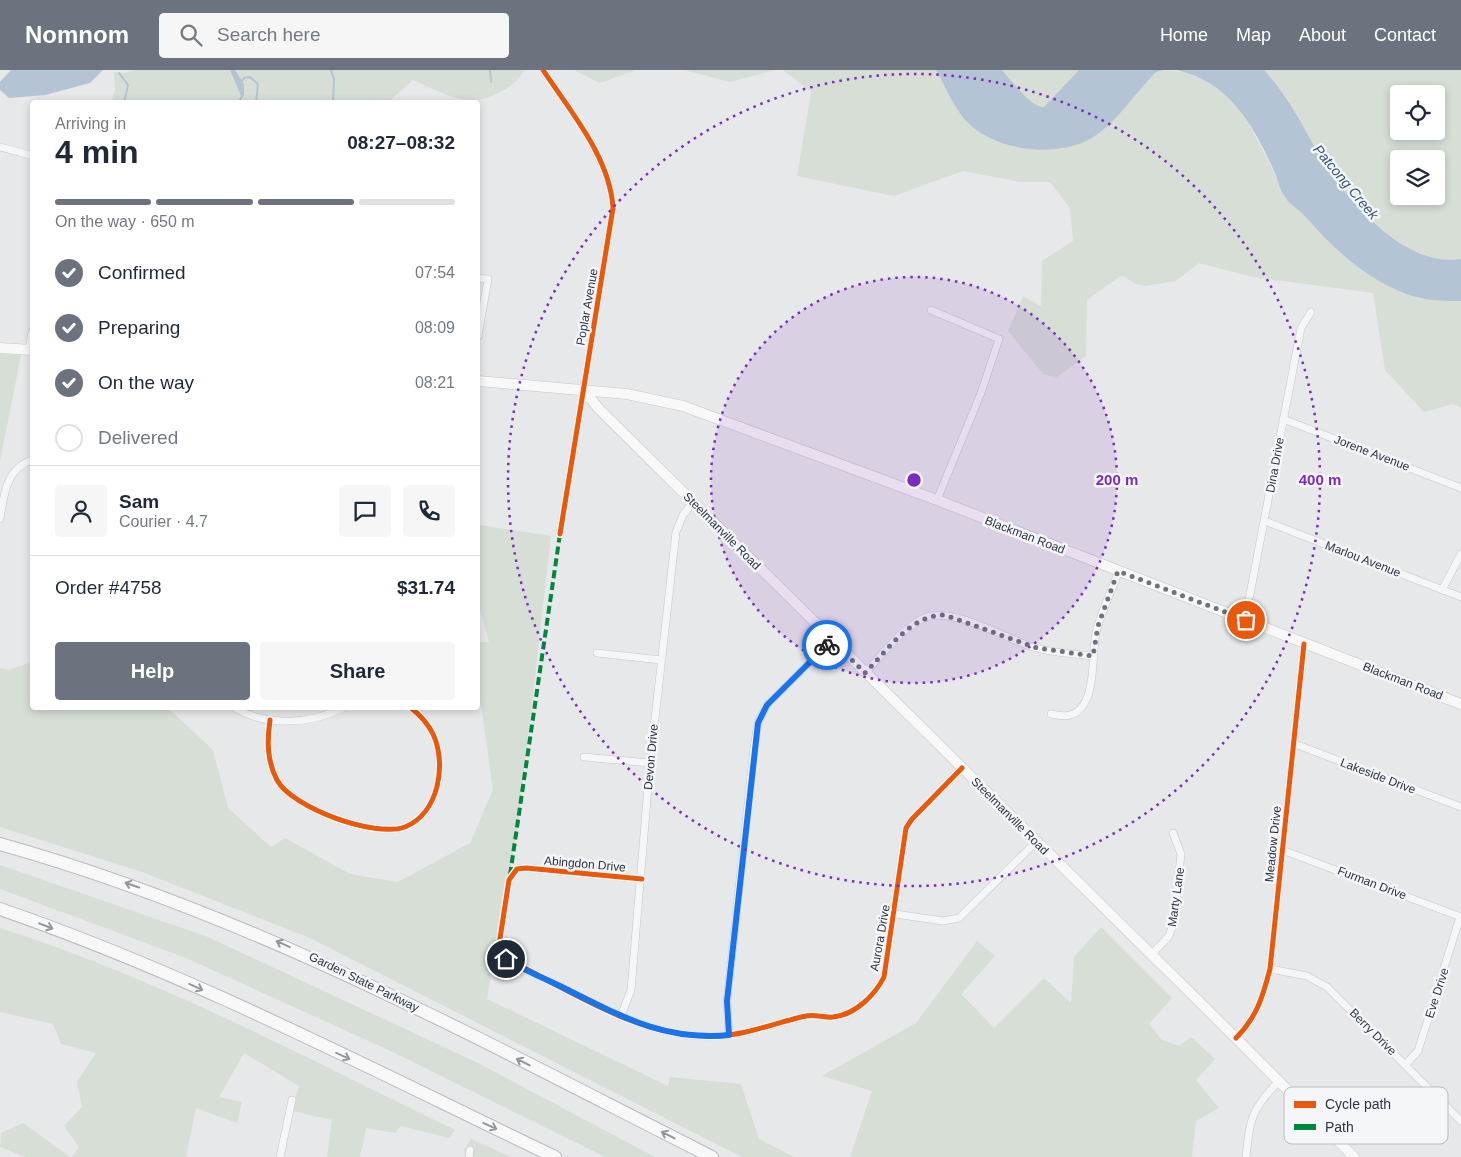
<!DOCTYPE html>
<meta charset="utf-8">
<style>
body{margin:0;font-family:Helvetica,sans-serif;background:#f6f6f7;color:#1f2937;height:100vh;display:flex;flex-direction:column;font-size:19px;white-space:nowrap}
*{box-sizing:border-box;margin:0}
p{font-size:16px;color:#747a83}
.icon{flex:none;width:28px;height:28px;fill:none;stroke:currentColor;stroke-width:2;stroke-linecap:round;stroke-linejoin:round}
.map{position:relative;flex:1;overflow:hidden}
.details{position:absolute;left:30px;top:30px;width:450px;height:610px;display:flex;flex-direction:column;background:#fff;border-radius:5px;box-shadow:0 2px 8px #0003}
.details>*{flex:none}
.controls{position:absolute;left:1390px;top:15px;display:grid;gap:10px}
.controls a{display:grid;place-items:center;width:55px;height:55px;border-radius:5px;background:#fff;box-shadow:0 2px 8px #0003;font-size:25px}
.pin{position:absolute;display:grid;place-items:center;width:42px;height:42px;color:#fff;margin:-21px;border:2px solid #fff;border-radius:50%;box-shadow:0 1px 5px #0007}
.courier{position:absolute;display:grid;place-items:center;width:50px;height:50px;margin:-25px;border:4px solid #1a73e8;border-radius:50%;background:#fff;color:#222;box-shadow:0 1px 6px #0007}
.headline em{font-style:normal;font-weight:800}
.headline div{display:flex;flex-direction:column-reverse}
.headline{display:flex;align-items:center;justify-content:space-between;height:85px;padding:0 25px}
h1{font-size:32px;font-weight:800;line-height:38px}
.bar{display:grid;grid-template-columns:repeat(4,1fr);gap:8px 5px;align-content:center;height:60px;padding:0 25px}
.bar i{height:6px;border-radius:4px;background:#e0e1e3}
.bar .active{background:#6c737f}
.bar p{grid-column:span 4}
.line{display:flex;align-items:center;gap:12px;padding:0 25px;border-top:1px solid #e0e1e3}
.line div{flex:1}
.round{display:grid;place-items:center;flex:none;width:52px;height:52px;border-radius:5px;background:#f6f6f7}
ol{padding:0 25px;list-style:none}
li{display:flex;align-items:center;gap:15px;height:55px}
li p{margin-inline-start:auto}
li .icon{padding:5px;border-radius:50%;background:#6c737f;color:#fff;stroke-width:4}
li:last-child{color:#747a83}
li i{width:28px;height:28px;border:2px solid #e0e1e3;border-radius:50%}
.cta{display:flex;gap:10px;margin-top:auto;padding:10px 25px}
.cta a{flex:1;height:58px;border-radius:5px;background:#6c737f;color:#fff;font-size:20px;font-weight:800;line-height:58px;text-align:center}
.cta a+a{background:#f6f6f7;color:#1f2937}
header{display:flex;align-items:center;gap:30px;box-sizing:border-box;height:70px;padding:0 25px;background:#6c737f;color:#fff}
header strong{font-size:24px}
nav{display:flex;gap:28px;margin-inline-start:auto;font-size:18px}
.search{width:350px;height:45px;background:#f6f6f7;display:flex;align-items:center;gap:12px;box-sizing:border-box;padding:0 18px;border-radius:5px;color:#747a83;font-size:19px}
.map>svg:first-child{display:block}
.green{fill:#d6ded6;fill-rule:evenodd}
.water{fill:#b4c4d5}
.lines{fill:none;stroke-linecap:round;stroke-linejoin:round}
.stream{stroke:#b4c4d5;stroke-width:2}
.street-casing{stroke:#c4c6c8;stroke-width:8}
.secondary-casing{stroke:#c4c6c8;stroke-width:11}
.highway-casing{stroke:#b8bbbf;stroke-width:14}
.street{stroke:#f5f6f7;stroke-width:7}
.secondary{stroke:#f8f8f8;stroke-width:10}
.highway{stroke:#f8f8f8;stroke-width:12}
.quiet{stroke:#00873e;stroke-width:4;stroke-dasharray:8 4;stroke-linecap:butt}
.cycleway-casing{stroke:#f4f6f9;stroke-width:8}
.cycleway{stroke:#e8590c;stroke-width:5}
.oneway{stroke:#92969e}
.done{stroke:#6c737f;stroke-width:5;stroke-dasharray:0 9}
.route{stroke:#1a73e8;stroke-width:6}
.ring{fill:none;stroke:#7b2cbf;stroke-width:2.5;stroke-dasharray:2.5 5}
.labels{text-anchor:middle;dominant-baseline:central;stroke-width:5;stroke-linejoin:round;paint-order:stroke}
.street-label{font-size:12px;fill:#2b3445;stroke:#f4f6f9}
.water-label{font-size:14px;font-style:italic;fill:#34527a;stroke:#f4f6f9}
.key{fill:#f4f6f9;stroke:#b8bcc3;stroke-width:1}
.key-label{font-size:14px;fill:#2b3445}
.centre{fill:#7b2cbf;stroke:#f4f6f9;stroke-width:2.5}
.ring-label{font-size:15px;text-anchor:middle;font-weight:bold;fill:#7b2cbf;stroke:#f4f6f9;stroke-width:5;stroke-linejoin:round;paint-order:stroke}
</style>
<header>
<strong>Nomnom</strong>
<div class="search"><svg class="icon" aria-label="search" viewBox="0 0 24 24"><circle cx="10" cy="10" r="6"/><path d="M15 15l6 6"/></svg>Search here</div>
<nav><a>Home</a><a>Map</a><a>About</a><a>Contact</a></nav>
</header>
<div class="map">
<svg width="1461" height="1087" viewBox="0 0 1461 1087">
<rect width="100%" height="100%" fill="#e6e8ea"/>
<g class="green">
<path d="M134,0h96l11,25 2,-12 -8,-13h289c-4,9 -11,14 -19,19 -35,23 -59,5 -92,-9l-25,22h-277l4,-11 -1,-19 11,1z"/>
<path d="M574,0h62l-36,13z"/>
<path d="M684,0h91l-45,12z"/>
<path d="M783,0h153c10,18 19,41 34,55 35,32 99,32 135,2 20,-16 32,-45 56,-57l24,2 22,10 25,17 11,14 31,59 12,28 12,7 17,21 102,70 44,3v107l-8,-4 -29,8 -39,-42 -12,-77 -120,-16 -54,-14 -23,18 -31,5 -9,-2 -13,-8 -4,1 -32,23 -1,56 -29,21 -13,-2 -36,-44 15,-35 18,10 1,-45 31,-20 -3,-33 -20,-26h-30l-57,-11 -69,25 -97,-20 14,-84z"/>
<path d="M1002,0h77l-35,37c-15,1 -32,-26 -42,-37z"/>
<path d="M1264,0h197v189c-45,7 -87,-34 -114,-65 -33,-38 -48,-87 -83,-124zM1399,24h37v37h-37zM1399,89h37v37h-37z"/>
<path d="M0,284l21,1 -21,106z"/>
<path d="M478,447l2,8 71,11 -33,289 -31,174 181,87 2,-9 71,7 18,55 35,18h-52l-432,-219 -168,-66 -142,-45v-159l8,2 24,-8v46h136l45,42 15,58 43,39 14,-9 65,36 48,8 72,-39 23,-53 -12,-85 -3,-4v-59h11l-11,-39z"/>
<path d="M0,795l208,72 270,126 177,94h-50l-210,-104 -209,-95 -186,-69z"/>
<path d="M1101,857l71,71 -23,26 13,16 17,6 12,-9 24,22 -19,21 23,28 -23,13 -4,36h-342l22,-66 -50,-15 94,-53 61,-82 18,15 -34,38 33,34 50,-50 27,25 3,-46z"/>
<path d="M0,858c158,50 306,130 455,202l-6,8 -48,-12 -6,7 -29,-5 -6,29h-33l5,-37 -40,-9 7,-25 -55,-33 -25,44 23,5 -5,21 -41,-15 -10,49h-114l7,-10 -15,-21 18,-19 -5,-25 19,-29 -35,-9 -8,-20 -53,-12z"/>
<path d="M23,1053l47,34h-44l-26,-10 1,-14z"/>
<path d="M471,1069l40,18h-45l-2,-7z"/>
</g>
<g class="water">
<path d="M11,0h92l-13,13 -45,12 -36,3 -9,-8v-8z"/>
<path d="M230,0h5l9,14v11l-3,1z"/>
<path d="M936,0h66c9,10 29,38 42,37l35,-37h83l-7,3c-20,20 -41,53 -65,66 -34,18 -90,13 -120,-14 -15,-14 -24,-37 -34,-55z"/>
<path d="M1177,0h87c35,37 50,86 83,124 27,32 69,72 114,65v42c-15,0 -31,0 -45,-4 -45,-13 -83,-48 -112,-82 -5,-6 -17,-12 -19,-18 -5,-7 -7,-16 -10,-24 -22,-48 -44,-90 -98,-103z"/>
</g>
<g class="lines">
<g class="stream">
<path d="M331,0l3,9 -1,23"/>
<path d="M490,0l1,12"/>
<path d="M119,3l9,12 -4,17"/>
<path d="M241,12l3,-4 6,-1 8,7 -2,18"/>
<path d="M239,32l4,-8"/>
</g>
<defs>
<g id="street">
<path d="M543,0c27,41 67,87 70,138l-53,326"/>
<path d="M0,77l30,8"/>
<path d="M478,208l10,1 -10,57"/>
<path d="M931,240l68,29 -18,54 -44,107"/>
<path d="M29,280l3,-18"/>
<path d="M1283,349l178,69"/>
<path d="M0,449c4,-25 6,-50 32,-59"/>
<path d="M1265,451l196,76"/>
<path d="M1442,520l19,-36"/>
<path d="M1245,550l56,-292 10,-16"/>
<path d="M597,583l64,7"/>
<path d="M865,603c17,-18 36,-44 59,-55 28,-13 83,22 112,30 19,5 38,6 57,8"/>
<path d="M235,638c32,19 76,16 108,0"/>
<path d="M1051,644c6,1 14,3 19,1 28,-8 21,-60 26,-82 5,-21 15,-41 23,-62"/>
<path d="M270,650c-3,21 -3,41 7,60 15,28 98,58 128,47 34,-14 42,-63 28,-93 -5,-10 -13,-19 -22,-26"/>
<path d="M1295,674l166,63"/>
<path d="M584,687l66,6"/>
<path d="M1282,780l179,67"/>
<path d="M642,809l-116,-11 -9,1 -8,11 -10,65 4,11 10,6c64,33 130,77 204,74 30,-1 60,-14 89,-20 9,-2 18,2 27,1 22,-2 42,-22 51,-40l22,-149 6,-9 50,-51"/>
<path d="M895,844l48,7 16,-3 77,-76"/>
<path d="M1151,885l18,-19 5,-15 7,-67 -8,-21"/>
<path d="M1270,899l37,7 20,11 134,134"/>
<path d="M621,946l10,-26 19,-227 26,-231 7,-17 10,-13"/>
<path d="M729,965l-2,-34 27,-253 4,-25 9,-18 65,-65"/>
<path d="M1236,968c21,-21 27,-42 34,-69l34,-325"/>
<path d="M1405,995l13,-14 42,-134"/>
<path d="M280,1087l12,-57"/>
<path d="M469,1087l1,-7"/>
<path d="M1246,1087c4,-38 5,-47 32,-75"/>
</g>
<g id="secondary">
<path d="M0,278l32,2"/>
<path d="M478,311l149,13 56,12 254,94 524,204"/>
<path d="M583,319l16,20 637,629 118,119"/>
</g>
<g id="highway">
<path d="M0,774c254,71 478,195 712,313"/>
<path d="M0,839c192,66 373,161 555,248"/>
</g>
</defs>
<use href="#street" class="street-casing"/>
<use href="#secondary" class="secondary-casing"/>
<use href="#highway" class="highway-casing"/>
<use href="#street" class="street"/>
<use href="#secondary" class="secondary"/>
<use href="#highway" class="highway"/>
<path class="quiet" d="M510,805l50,-341"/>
<defs>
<g id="cycleway">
<path d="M543,0c27,41 67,87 70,138l-53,326"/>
<path d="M270,650c-3,21 -3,41 7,60 15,28 98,58 128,47 34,-14 42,-63 28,-93 -5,-10 -13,-19 -22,-26"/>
<path d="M642,809l-116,-11 -9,1 -8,11 -10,65 4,11 10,6c64,33 130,77 204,74 30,-1 60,-14 89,-20 9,-2 18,2 27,1 22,-2 42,-22 51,-40l22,-149 6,-9 50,-51"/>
<path d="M1236,968c21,-21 27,-42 34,-69l34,-325"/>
</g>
</defs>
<use href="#cycleway" class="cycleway-casing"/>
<use href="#cycleway" class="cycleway"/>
</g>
<defs><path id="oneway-shaft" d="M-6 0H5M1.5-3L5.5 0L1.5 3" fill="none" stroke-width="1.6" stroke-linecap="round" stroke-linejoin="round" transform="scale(1.25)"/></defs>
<g class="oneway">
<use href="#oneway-shaft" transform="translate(132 815) rotate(-161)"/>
<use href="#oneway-shaft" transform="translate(46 856) rotate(21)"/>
<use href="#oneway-shaft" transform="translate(283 874) rotate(-156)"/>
<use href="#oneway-shaft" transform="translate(196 917) rotate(25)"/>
<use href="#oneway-shaft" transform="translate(343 986) rotate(25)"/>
<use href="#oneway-shaft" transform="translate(523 992) rotate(-153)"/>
<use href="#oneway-shaft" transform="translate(490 1056) rotate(25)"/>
<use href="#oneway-shaft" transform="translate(668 1065) rotate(-153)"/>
</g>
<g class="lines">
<path class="done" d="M827,575l5,-5 33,33c22,-22 46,-59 80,-58l92,33 56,8 5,-30 20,-55 128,49"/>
<path class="route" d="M506,889c20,12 42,21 62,31 54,27 97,51 161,45l-2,-34 31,-278 9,-18 60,-60"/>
</g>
<circle cx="914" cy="410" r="203" fill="#7b2cbf" fill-opacity=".12"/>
<g class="ring">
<circle cx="914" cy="410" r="203"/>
<circle cx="914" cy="410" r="406"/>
</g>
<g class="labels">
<g class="street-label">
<text transform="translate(587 237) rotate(-80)">Poplar Avenue</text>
<text transform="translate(1372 383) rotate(21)">Jorene Avenue</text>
<text transform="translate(1275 395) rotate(-80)">Dina Drive</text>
<text transform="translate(722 461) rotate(45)">Steelmanville Road</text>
<text transform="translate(1025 465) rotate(21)">Blackman Road</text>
<text transform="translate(1363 489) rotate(21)">Marlou Avenue</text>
<text transform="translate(1403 611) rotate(21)">Blackman Road</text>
<text transform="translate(651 687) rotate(-85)">Devon Drive</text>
<text transform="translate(1378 706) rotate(21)">Lakeside Drive</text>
<text transform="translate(1010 746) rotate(45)">Steelmanville Road</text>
<text transform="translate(1273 774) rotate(-84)">Meadow Drive</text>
<text transform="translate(585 794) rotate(5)">Abingdon Drive</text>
<text transform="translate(1372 813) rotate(21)">Furman Drive</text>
<text transform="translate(1176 827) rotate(-82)">Marty Lane</text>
<text transform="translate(880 868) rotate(-80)">Aurora Drive</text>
<text transform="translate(364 912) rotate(26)">Garden State Parkway</text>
<text transform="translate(1437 923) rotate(-72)">Eve Drive</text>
<text transform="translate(1373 962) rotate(45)">Berry Drive</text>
</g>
<g class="water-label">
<text transform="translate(1346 112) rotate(50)">Patcong Creek</text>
</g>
</g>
<rect x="1284" y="1017" width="164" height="57" rx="8" class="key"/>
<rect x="1294" y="1031" width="22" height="7" fill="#e8590c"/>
<rect x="1294" y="1054" width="22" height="6" fill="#00873e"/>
<g class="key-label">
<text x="1325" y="1039">Cycle path</text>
<text x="1325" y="1062">Path</text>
</g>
<circle cx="914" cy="410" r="8" class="centre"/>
<g class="ring-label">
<text x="1117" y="415">200 m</text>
<text x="1320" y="415">400 m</text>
</g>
</svg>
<div class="controls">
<a><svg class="icon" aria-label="locate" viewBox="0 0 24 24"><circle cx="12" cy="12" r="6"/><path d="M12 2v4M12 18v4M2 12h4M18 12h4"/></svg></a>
<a><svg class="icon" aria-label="layers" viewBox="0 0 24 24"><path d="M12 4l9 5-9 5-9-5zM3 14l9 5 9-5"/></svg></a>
</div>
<div class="pin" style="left:1246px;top:550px;background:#ea580c"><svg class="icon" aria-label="bag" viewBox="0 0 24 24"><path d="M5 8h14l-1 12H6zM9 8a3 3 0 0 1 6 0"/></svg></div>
<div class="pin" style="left:506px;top:889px;background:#1f2937"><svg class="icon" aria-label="home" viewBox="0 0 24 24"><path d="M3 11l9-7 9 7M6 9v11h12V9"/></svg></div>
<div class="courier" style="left:827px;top:575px"><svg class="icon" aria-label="bike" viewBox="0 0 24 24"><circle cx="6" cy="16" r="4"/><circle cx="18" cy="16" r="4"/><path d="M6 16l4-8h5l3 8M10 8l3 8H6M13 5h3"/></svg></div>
<section class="details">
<div class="headline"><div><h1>4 min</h1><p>Arriving in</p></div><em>08:27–08:32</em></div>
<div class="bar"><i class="active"></i><i class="active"></i><i class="active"></i><i></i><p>On the way · 650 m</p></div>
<ol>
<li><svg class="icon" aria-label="check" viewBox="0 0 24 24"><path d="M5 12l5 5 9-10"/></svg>Confirmed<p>07:54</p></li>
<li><svg class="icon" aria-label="check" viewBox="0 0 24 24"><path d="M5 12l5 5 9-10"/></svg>Preparing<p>08:09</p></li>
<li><svg class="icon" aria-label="check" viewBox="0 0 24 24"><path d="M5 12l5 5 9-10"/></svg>On the way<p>08:21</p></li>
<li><i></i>Delivered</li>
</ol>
<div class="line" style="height:90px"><a class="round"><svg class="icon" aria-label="person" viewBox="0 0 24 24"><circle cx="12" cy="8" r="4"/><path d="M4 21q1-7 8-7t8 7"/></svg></a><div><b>Sam</b><p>Courier · 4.7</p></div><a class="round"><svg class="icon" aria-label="chat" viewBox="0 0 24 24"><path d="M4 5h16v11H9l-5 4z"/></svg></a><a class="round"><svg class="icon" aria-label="phone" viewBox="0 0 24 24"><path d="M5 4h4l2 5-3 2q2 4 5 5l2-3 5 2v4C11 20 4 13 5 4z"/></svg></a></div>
<div class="line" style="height:65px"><div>Order #4758</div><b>$31.74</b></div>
<div class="cta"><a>Help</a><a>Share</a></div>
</section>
</div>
